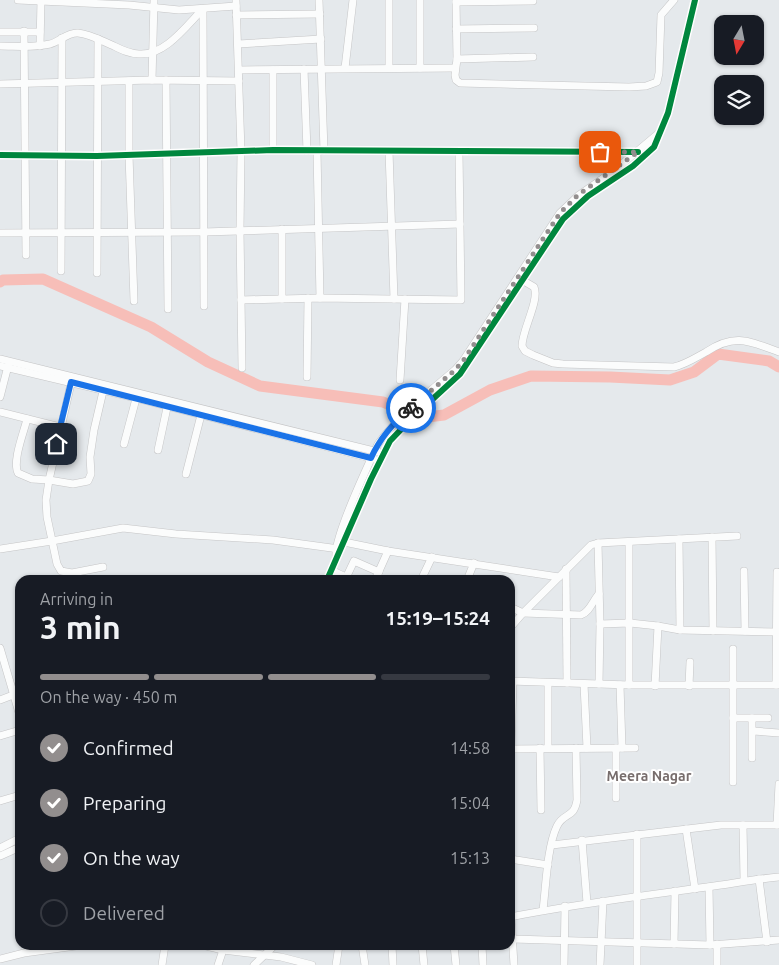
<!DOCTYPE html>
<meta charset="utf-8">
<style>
body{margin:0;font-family:Ubuntu,sans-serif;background:#242831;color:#f1f3f6;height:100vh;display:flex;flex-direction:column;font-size:19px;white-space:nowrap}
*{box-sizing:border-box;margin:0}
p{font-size:16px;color:#9ea1a6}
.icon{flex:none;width:28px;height:28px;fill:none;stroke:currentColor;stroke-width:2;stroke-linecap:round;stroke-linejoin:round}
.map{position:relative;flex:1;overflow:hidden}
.drawer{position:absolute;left:15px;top:575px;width:500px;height:375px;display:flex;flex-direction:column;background:#171b24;border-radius:15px;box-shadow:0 1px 4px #0004}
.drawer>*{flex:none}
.needle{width:32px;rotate:190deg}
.tools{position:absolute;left:714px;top:15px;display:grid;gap:10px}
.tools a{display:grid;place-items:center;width:50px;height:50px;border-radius:10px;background:#171b24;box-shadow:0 1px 4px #0004;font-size:25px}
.pin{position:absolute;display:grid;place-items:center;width:42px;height:42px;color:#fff;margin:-21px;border-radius:10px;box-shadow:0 2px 8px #0006}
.courier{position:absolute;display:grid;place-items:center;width:50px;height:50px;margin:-25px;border:4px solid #1a73e8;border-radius:50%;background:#fff;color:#222;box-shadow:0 1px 6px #0007}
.overview em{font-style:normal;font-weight:600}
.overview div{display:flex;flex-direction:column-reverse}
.overview{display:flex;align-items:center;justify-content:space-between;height:85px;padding:0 25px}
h1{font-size:32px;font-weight:600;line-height:38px}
.bar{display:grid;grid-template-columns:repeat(4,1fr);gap:8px 5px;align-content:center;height:60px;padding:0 25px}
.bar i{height:6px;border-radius:4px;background:#363941}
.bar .active{background:#928e8e}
.bar p{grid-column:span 4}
ol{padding:0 25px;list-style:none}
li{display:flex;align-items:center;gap:15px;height:55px}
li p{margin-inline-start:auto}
li .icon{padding:5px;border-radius:50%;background:#928e8e;color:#fff;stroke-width:4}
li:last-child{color:#9ea1a6}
li i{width:28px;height:28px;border:2px solid #363941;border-radius:50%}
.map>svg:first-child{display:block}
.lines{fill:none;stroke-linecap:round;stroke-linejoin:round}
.river{stroke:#f7beb8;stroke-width:11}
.minor-casing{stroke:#c5c5c6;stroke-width:8}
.minor{stroke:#fbfcfc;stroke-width:7}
.cycleway-casing{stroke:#fff;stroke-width:9}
.cycleway{stroke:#00873e;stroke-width:6}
.done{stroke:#928e8e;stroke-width:5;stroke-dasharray:0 9}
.route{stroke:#1a73e8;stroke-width:6}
.labels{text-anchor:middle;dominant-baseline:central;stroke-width:4;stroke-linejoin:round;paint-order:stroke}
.neighbourhood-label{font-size:14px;font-weight:bold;fill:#776d6c;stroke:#fff}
</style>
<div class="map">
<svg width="779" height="965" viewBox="0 0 779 965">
<rect width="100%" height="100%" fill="#e5e9ec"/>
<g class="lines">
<path class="river" d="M0,282l3,-2 40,-1 108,48 57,35 52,24 123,16 36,16 25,-3 46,-25 41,-14 79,1 60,3 24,-8 24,-18 51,7 10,6"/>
<defs>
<g id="minor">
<path d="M18,0l111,5 50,5 57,-4"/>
<path d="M236,0l5,151 -1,79 2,138"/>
<path d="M319,0l5,151"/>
<path d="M389,0v68"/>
<path d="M456,0l1,59 -2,16 1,5 4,3 169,4 17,-1 11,-4 2,-9 2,-58 13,-15"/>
<path d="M456,2l77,-1"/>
<path d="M203,9l1,297"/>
<path d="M236,15l84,-1"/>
<path d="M456,29l78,-1"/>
<path d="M24,31l2,224"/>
<path d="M0,32h40"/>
<path d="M238,44l83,-5"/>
<path d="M0,46c17,0 33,2 50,-2 9,-2 18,-12 28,-11 12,1 24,8 36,13 8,4 16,8 25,8 26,2 47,-28 64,-45"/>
<path d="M40,46l1,-46"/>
<path d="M457,59l76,-2"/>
<path d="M345,68l8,-68"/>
<path d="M420,68v-68"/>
<path d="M304,69l3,82"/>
<path d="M239,70l216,-2"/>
<path d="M152,80l2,-80"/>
<path d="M166,80l2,229"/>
<path d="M129,81v74l5,146"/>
<path d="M0,84l152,-4 87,1"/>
<path d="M273,150v-80"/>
<path d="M317,151l3,147"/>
<path d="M389,151l5,148"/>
<path d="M0,155l97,1 176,-6 365,2"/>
<path d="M0,233l204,-1 256,-8"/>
<path d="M61,271l1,-233"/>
<path d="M97,273l1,-234"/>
<path d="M522,280l12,7c6,13 -12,43 -12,59l3,5 8,4 20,8 10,1 111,3c12,-3 21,-9 32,-15 29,-19 43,-11 73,0"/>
<path d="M282,299v-70"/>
<path d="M241,300l79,-2 141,2 -2,-148"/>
<path d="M0,359l378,93"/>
<path d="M0,366l136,32 238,61"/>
<path d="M307,377l1,-79"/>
<path d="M72,379l-23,101 -3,20 1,17 10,47 4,7 11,2 31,-6"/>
<path d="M400,380l5,-81"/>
<path d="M0,397l8,-31"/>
<path d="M0,412l60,15"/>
<path d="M27,419c-3,13 -15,42 -9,54l14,6 17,1 24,4 15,-3 3,-7 -1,-17 4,-27 10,-43"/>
<path d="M124,444l13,-49"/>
<path d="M158,450l10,-47"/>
<path d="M186,474l16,-63"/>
<path d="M712,537l1,94"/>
<path d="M679,539l1,91"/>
<path d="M344,542l44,9 171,26"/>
<path d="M629,542v143"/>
<path d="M598,543l2,81 -1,60"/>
<path d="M0,549l52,-8 71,-13 53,6 97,6 66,9"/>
<path d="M336,556c-2,-18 33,-93 42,-112 21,-29 50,-51 77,-74l8,-9 97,-148 19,-18 36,-25 44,-37"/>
<path d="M566,569l1,114"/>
<path d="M331,570l21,10"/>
<path d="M744,571l1,60"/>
<path d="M327,580l44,-101 19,-38 22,-23 48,-44 103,-155 25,-23 45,-30 21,-19 14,-34 27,-113"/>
<path d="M345,580l9,-19 25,11"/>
<path d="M375,580l13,-29"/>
<path d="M421,580l11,-23"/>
<path d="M467,580l7,-17"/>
<path d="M510,607l13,6 58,2c9,-3 12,-15 18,-21"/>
<path d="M600,624l30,-1 28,3 22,4 97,2"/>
<path d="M510,628l13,-15 68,-68 7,-2 139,-7"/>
<path d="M0,648l20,68"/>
<path d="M510,681l119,4h150"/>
<path d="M584,684l3,64"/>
<path d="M620,685l2,63"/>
<path d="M776,685l1,-113"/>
<path d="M655,686l3,-60"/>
<path d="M689,686l1,-24"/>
<path d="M0,700l13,-5"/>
<path d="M733,718h35"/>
<path d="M753,731l26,2"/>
<path d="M0,736l20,-6"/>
<path d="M540,748l1,62"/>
<path d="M548,748v-65"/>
<path d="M616,748v50"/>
<path d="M510,749l125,-1"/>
<path d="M511,749l2,-68"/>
<path d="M752,758v-40"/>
<path d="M733,782v-133"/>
<path d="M0,801l20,-6"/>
<path d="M743,825l1,55"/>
<path d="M777,825l2,-41"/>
<path d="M686,829l9,60"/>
<path d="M637,834v131"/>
<path d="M582,840l5,63"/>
<path d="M552,845l169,-20h58"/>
<path d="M0,848l20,-10"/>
<path d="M0,856l20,-9"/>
<path d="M510,859l38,6"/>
<path d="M759,879l8,63"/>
<path d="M709,887l1,58"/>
<path d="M543,910c3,-24 4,-63 14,-84 7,-14 17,-7 20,-26l-1,-52"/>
<path d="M511,916l3,49"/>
<path d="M510,917c65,-13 131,-21 197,-30 24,-3 48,-8 72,-10"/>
<path d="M513,939l197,6 69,-5"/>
<path d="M674,944l1,-53"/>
<path d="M717,944v21"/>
<path d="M202,945l21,5 58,7 31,8"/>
<path d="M362,945l3,20"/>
<path d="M392,945l1,20"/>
<path d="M422,945l2,20"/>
<path d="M454,945l2,20"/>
<path d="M482,945l1,20"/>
<path d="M0,959l24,-6 59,-8"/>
<path d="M162,965l3,-20"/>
<path d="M218,965l5,-15"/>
<path d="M254,965l21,-20"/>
<path d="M336,965l3,-20"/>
<path d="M564,965l1,-59"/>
<path d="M600,965l3,-64"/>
</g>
</defs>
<use href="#minor" class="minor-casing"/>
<use href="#minor" class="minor"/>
<defs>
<g id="cycleway">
<path d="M0,155l97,1 176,-6 365,2"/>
<path d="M327,580l44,-101 19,-38 22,-23 48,-44 103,-155 25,-23 45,-30 21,-19 14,-34 27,-113"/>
</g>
</defs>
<use href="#cycleway" class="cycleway-casing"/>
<use href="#cycleway" class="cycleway"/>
</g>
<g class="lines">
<path class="done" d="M411,408l44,-38 8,-9 97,-148 18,-18 60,-43h-38"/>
<path class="route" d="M56,444l15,-62 300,76c9,-20 23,-36 40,-50"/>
</g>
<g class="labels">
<g class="neighbourhood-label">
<text x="649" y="776">Meera Nagar</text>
</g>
</g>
</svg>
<div class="tools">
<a><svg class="needle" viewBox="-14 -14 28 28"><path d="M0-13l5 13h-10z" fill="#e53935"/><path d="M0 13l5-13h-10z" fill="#9ea1a6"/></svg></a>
<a><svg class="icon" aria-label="layers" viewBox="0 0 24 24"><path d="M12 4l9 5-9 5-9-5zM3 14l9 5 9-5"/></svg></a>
</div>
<div class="pin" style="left:600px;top:152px;background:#ea580c"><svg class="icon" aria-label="bag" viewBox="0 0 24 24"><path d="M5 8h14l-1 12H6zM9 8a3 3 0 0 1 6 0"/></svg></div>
<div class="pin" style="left:56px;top:444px;background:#1f2937"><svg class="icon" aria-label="home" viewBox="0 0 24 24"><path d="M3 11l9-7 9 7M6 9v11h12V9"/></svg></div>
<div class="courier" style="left:411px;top:408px"><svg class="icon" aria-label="bike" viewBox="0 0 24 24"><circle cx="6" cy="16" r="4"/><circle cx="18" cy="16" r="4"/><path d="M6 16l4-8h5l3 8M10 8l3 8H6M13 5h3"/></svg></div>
<section class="drawer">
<div class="overview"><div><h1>3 min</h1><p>Arriving in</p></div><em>15:19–15:24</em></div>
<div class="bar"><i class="active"></i><i class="active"></i><i class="active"></i><i></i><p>On the way · 450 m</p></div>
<ol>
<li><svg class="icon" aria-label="check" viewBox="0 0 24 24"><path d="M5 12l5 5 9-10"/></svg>Confirmed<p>14:58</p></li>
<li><svg class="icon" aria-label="check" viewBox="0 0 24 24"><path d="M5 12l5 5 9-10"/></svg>Preparing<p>15:04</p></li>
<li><svg class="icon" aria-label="check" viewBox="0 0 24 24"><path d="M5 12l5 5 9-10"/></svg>On the way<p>15:13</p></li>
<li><i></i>Delivered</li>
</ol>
</section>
</div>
